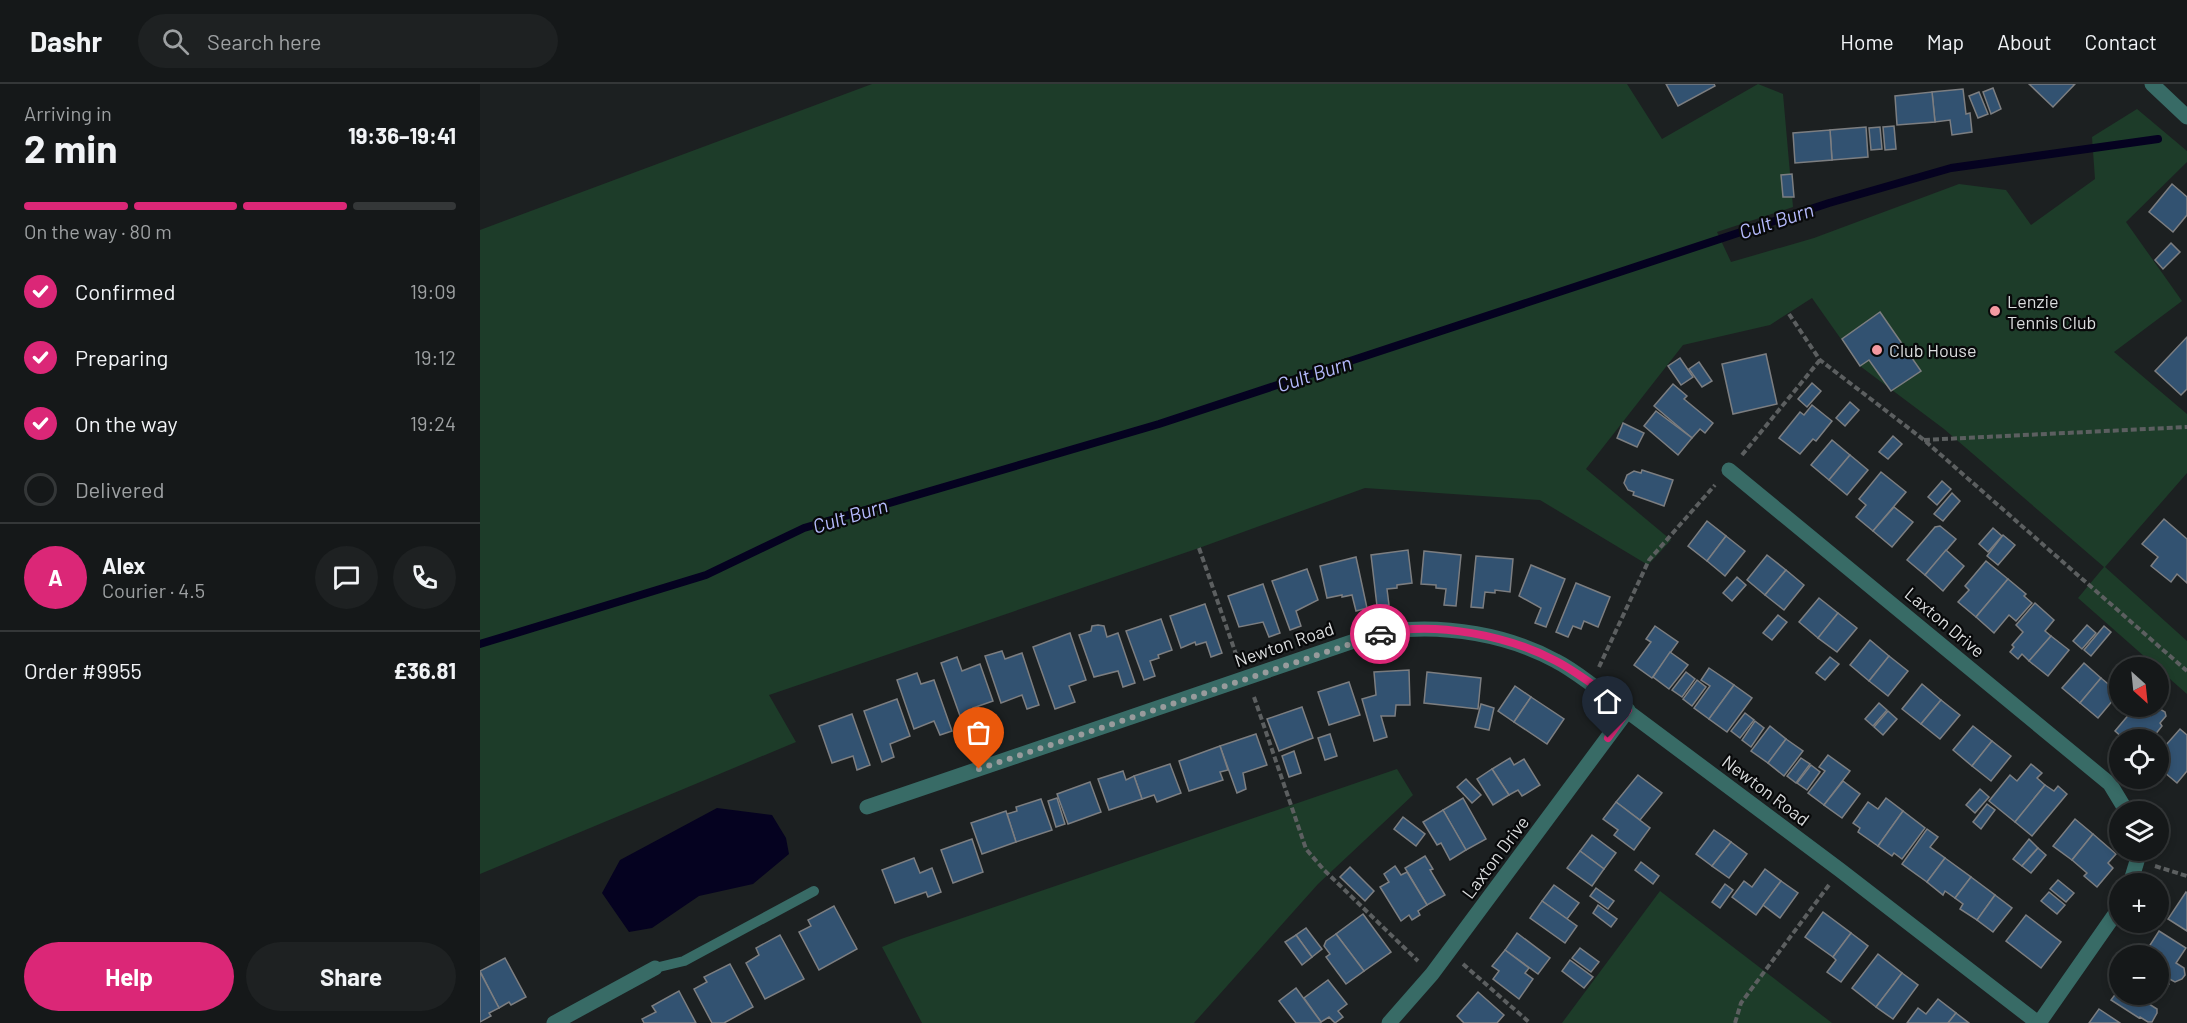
<!DOCTYPE html>
<meta charset="utf-8">
<style>
body{margin:0;font-family:Barlow,sans-serif;background:#1e2122;color:#f1f3f6;height:100vh;display:flex;flex-direction:column;font-size:22px;white-space:nowrap}
*{box-sizing:border-box;margin:0}
p{font-size:20px;color:#9da0a2}
.icon{flex:none;width:33px;height:33px;fill:none;stroke:currentColor;stroke-width:2;stroke-linecap:round;stroke-linejoin:round}
.map{position:relative;flex:1;overflow:hidden}
.drawer{display:flex;flex-direction:column;background:#151819;width:480px}
.drawer>*{flex:none}
.needle{width:39px;rotate:153deg}
.controls{position:absolute;left:1629px;top:573px;display:grid;gap:12px}
.controls a{display:grid;place-items:center;width:60px;height:60px;border-radius:50%;background:#151819;box-shadow:0 3px 9px #0003,0 0 0 2px #343738;font-size:30px}
.pin{position:absolute;display:grid;place-items:center;width:51px;height:51px;color:#fff;margin:-62px -26px;border-radius:50% 50% 50% 0;rotate:-45deg;box-shadow:0 0 6px #0007}
.pin .icon{rotate:45deg}
.courier{position:absolute;display:grid;place-items:center;width:60px;height:60px;margin:-30px;border:4px solid #db2777;border-radius:50%;background:#fff;color:#222;box-shadow:0 2px 8px #0007}
.head em{font-style:normal;font-weight:700}
.head div{display:flex;flex-direction:column-reverse}
.head{display:flex;align-items:center;justify-content:space-between;height:102px;padding:0 24px}
h1{font-size:39px;font-weight:700;line-height:45px}
.bar{display:grid;grid-template-columns:repeat(4,1fr);gap:9px 6px;align-content:center;height:72px;padding:0 24px}
.bar i{height:8px;border-radius:4px;background:#343738}
.bar .on{background:#db2777}
.bar p{grid-column:span 4}
.line{display:flex;align-items:center;gap:15px;padding:0 24px;border-top:2px solid #343738}
.line div{flex:1}
.round{display:grid;place-items:center;flex:none;width:63px;height:63px;border-radius:32px;background:#1e2122}
ol{padding:0 24px;list-style:none}
li{display:flex;align-items:center;gap:18px;height:66px}
li p{margin-inline-start:auto}
li .icon{padding:6px;border-radius:50%;background:#db2777;color:#fff;stroke-width:4}
li:last-child{color:#9da0a2}
li i{width:33px;height:33px;border:3px solid #343738;border-radius:50%}
.action{display:flex;gap:12px;margin-top:auto;padding:12px 24px}
.action a{flex:1;height:69px;border-radius:36px;background:#db2777;color:#fff;font-size:24px;font-weight:700;line-height:69px;text-align:center}
.action a+a{background:#1e2122;color:#f1f3f6}
header{display:flex;align-items:center;gap:36px;box-sizing:border-box;height:84px;padding:0 30px;background:#151819;border-bottom:2px solid #343738}
header strong{font-size:28px}
nav{display:flex;gap:33px;margin-inline-start:auto;font-size:21px}
.search{width:420px;height:54px;background:#1e2122;display:flex;align-items:center;gap:15px;box-sizing:border-box;padding:0 21px;border-radius:33px;color:#9da0a2;font-size:22px}
main{display:flex;flex:1;min-height:0}
.map>svg:first-child{display:block}
.green{fill:#1d3c29}
.water{fill:#050220}
.lines{fill:none;stroke-linecap:round;stroke-linejoin:round}
.stream{stroke:#050220;stroke-width:8}
.building{fill:#325271;stroke:#7c7e81;stroke-width:1.5}
.path{stroke:#5c5f60;stroke-width:4;stroke-dasharray:6 3;stroke-linecap:butt}
.service{stroke:#386b66;stroke-width:10}
.minor{stroke:#386b66;stroke-width:15}
.done{stroke:#989b9c;stroke-width:6;stroke-dasharray:0 10.8}
.route{stroke:#db2777;stroke-width:8}
.poi-dot{fill:#f49aa1;stroke:#08090a;stroke-width:2}
.labels{text-anchor:middle;dominant-baseline:central;stroke-width:4.5;stroke-linejoin:round;paint-order:stroke}
.poi-label{font-size:18px;fill:#dbddde;stroke:#08090a;text-anchor:start}
.street-label{font-size:18px;fill:#dbddde;stroke:#08090a}
.water-label{font-size:20px;font-style:italic;fill:#b5bafd;stroke:#08090a}
</style>
<header>
<strong>Dashr</strong>
<div class="search"><svg class="icon" aria-label="search" viewBox="0 0 24 24"><circle cx="10" cy="10" r="6"/><path d="M15 15l6 6"/></svg>Search here</div>
<nav><a>Home</a><a>Map</a><a>About</a><a>Contact</a></nav>
</header>
<main>
<section class="drawer">
<div class="head"><div><h1>2 min</h1><p>Arriving in</p></div><em>19:36–19:41</em></div>
<div class="bar"><i class="on"></i><i class="on"></i><i class="on"></i><i></i><p>On the way · 80 m</p></div>
<ol>
<li><svg class="icon" aria-label="check" viewBox="0 0 24 24"><path d="M5 12l5 5 9-10"/></svg>Confirmed<p>19:09</p></li>
<li><svg class="icon" aria-label="check" viewBox="0 0 24 24"><path d="M5 12l5 5 9-10"/></svg>Preparing<p>19:12</p></li>
<li><svg class="icon" aria-label="check" viewBox="0 0 24 24"><path d="M5 12l5 5 9-10"/></svg>On the way<p>19:24</p></li>
<li><i></i>Delivered</li>
</ol>
<div class="line" style="height:108px"><b class="round" style="background:#db2777;color:#fff">A</b><div><b>Alex</b><p>Courier · 4.5</p></div><a class="round"><svg class="icon" aria-label="chat" viewBox="0 0 24 24"><path d="M4 5h16v11H9l-5 4z"/></svg></a><a class="round"><svg class="icon" aria-label="phone" viewBox="0 0 24 24"><path d="M5 4h4l2 5-3 2q2 4 5 5l2-3 5 2v4C11 20 4 13 5 4z"/></svg></a></div>
<div class="line" style="height:78px"><div>Order #9955</div><b>£36.81</b></div>
<div class="action"><a>Help</a><a>Share</a></div>
</section>
<div class="map">
<svg width="1707" height="939" viewBox="0 0 1707 939">
<rect width="100%" height="100%" fill="#1c2021"/>
<g class="green">
<path d="M392,0h755l35,55 96,-55 25,10 10,113 -76,25 14,30 83,-24 145,-54 47,6 25,35 64,-46 -3,-42 45,-28 50,42v11l-61,60 56,79 -68,51 73,62v59l-82,94 82,74v53l-109,-96 26,-31 -160,-138 -84,-63 -48,-68 -42,27 -87,20 -97,124 85,71 -23,25 -108,-65 -175,-12 -166,60 -430,147 27,47 -316,132v-644z"/>
<path d="M917,685l16,26 -95,89 -124,139h-272l-40,-76 19,-8z"/>
<path d="M1180,807l172,132h-270z"/>
</g>
<path class="water" d="M237,724l55,7 14,23 3,16 -36,30 -54,12 -47,32 -23,4 -27,-39 18,-33z"/>
<g class="lines">
<path class="stream" d="M0,560l226,-69 98,-47 355,-104 670,-221 122,-35 207,-29"/>
</g>
<g class="building">
<path d="M1186,0h48l1,2 -37,20z"/>
<path d="M1549,0h46l-22,23z"/>
<path d="M1513,4l8,21 -10,5 -8,-22z"/>
<path d="M1483,5l3,25 4,-1 2,19 -20,3 -2,-15 -15,2 -3,-30z"/>
<path d="M1452,8l3,30 -38,3 -2,-29z"/>
<path d="M1499,8l9,22 -10,4 -9,-22z"/>
<path d="M1414,42l2,23 -11,1 -2,-23z"/>
<path d="M1386,43l2,30 -36,3 -2,-30z"/>
<path d="M1400,43l2,22 -11,1 -2,-22z"/>
<path d="M1350,46l2,30 -37,3 -2,-30z"/>
<path d="M1312,90l2,23h-11l-2,-22z"/>
<path d="M1692,100l15,13v18l-14,17 -24,-20z"/>
<path d="M1691,159l9,9 -17,17 -8,-9z"/>
<path d="M1400,228l41,59 -30,20 -22,-31 -9,6 -18,-27z"/>
<path d="M1707,253v52l-6,6 -26,-24z"/>
<path d="M1286,270l11,50 -44,10 -11,-50z"/>
<path d="M1200,274l13,19 -12,8 -13,-19z"/>
<path d="M1219,278l13,19 -10,6 -13,-18z"/>
<path d="M1332,299l9,8 -14,16 -9,-8z"/>
<path d="M1193,300l14,12 -3,3 29,24 -8,10 -5,-4 -8,9 -38,-32z"/>
<path d="M1370,318l9,8 -14,16 -9,-8z"/>
<path d="M1332,321l20,16 -16,20 -3,-2 -13,15 -21,-16 21,-26 4,3z"/>
<path d="M1176,327l36,27 -14,17 -34,-29z"/>
<path d="M1143,339l21,10 -7,14 -20,-9z"/>
<path d="M1413,352l9,8 -14,15 -9,-7z"/>
<path d="M1352,356l18,15 -21,25 -18,-15z"/>
<path d="M1370,371l18,15 -21,25 -18,-15z"/>
<path d="M1162,386l31,10 -9,26 -31,-11 1,-3 -6,-2 -4,-7 3,-8 7,-4 7,2z"/>
<path d="M1401,388l25,20 -33,39 -17,-14 10,-12 -7,-6z"/>
<path d="M1462,397l9,8 -14,16 -9,-8z"/>
<path d="M1472,409l8,8 -17,20 -9,-7z"/>
<path d="M1414,423l19,15 -21,25 -19,-16z"/>
<path d="M1684,435l23,20v44l-10,-9 -6,8 -20,-16 7,-9 -16,-13z"/>
<path d="M1227,437l19,15 -19,25 -19,-15z"/>
<path d="M1460,442l16,13 -31,36 -18,-15 28,-33z"/>
<path d="M1513,444l9,8 -14,16 -9,-8z"/>
<path d="M1523,451l12,10 -17,20 -11,-9z"/>
<path d="M1246,452l19,15 -20,25 -18,-15z"/>
<path d="M928,466l4,33 -15,2v3l-10,1 2,16 -12,1 -6,-51z"/>
<path d="M1466,466l18,16 -21,25 -18,-16z"/>
<path d="M944,467l37,4 -5,51 -12,-1 2,-16 -10,-1v-3l-15,-1z"/>
<path d="M1287,471l19,15 -21,25 -18,-15z"/>
<path d="M996,472l37,3 -3,33 -15,-2v3l-10,-1 -2,16 -12,-1z"/>
<path d="M876,473l11,51 -11,3 -4,-16 -10,2v-2l-15,3 -7,-32z"/>
<path d="M1506,477l22,18 -32,38 -18,-15 11,-12 -4,-4z"/>
<path d="M1051,481l34,14 -19,48 -11,-4 6,-15 -22,-12z"/>
<path d="M827,485l11,31 -22,11 5,15 -11,4 -18,-49z"/>
<path d="M1306,486l18,15 -20,25 -19,-15z"/>
<path d="M1257,493l9,8 -14,16 -9,-8z"/>
<path d="M1528,495l18,15 -2,2 8,7 -16,18 -7,-6 -15,18 -18,-16z"/>
<path d="M1096,499l34,14 -12,30 -14,-6 -3,8 -8,-3 -5,11 -12,-5z"/>
<path d="M783,500l17,49 -11,4 -6,-15 -24,5 -11,-31z"/>
<path d="M1339,514l19,15 -20,25 -19,-16z"/>
<path d="M1555,519l19,17 -9,11 6,5 -22,25 -7,-7 -4,5 -8,-7 4,-5 -2,-2 11,-13 -7,-7z"/>
<path d="M725,520l17,49 -11,4 -5,-15 -10,3 -1,-3 -14,6 -11,-32z"/>
<path d="M1358,529l19,15 -20,24 -19,-14z"/>
<path d="M1298,531l9,7 -15,18 -9,-7z"/>
<path d="M681,535l11,31 -14,5 1,3 -9,3 5,15 -11,4 -18,-49z"/>
<path d="M618,541l6,1 3,11 11,-4 17,50 -12,4 -5,-16 -24,6 -15,-42 12,-4 1,-5z"/>
<path d="M1607,541l9,8 -14,16 -9,-8z"/>
<path d="M1175,542l23,16 -26,36 -18,-13 17,-23 -5,-3z"/>
<path d="M1624,542l7,6 -20,24 -7,-6z"/>
<path d="M590,549l16,47 -17,6 6,16 -20,7 -22,-62z"/>
<path d="M1571,552l18,14 -21,26 -19,-15z"/>
<path d="M1390,556l19,16 -20,25 -19,-16z"/>
<path d="M522,567l3,8 17,-6 17,52 -12,4 -5,-14 -21,8 -16,-47z"/>
<path d="M1190,568l18,13 -19,24 -16,-12z"/>
<path d="M1409,572l19,15 -20,25 -19,-15z"/>
<path d="M477,573l5,14 18,-7 13,37 -20,7 5,14 -14,5 -23,-64z"/>
<path d="M1350,573l9,7 -14,16 -9,-7z"/>
<path d="M1604,579l17,15 -21,25 -18,-15z"/>
<path d="M1229,584l25,17 -25,34 -15,-11 16,-22 -9,-6z"/>
<path d="M929,586l1,35h-14l-1,11h-14l6,21 -13,4 -12,-42 14,-4 -2,-23z"/>
<path d="M947,588l54,6 -3,31 -54,-6z"/>
<path d="M1206,588l9,7 -13,18 -10,-7z"/>
<path d="M437,589l4,11 13,-4 18,51 -12,4 -6,-14 -20,8 -17,-49z"/>
<path d="M1621,594l18,15 -21,25 -18,-15z"/>
<path d="M1217,596l9,7 -14,19 -9,-7z"/>
<path d="M869,598l11,33 -31,10 -11,-33z"/>
<path d="M1442,600l19,16 -20,24 -19,-15z"/>
<path d="M1254,601l18,13 -25,34 -18,-13z"/>
<path d="M1035,602l16,11 -17,25 -16,-11z"/>
<path d="M1051,613l33,22 -17,25 -33,-22z"/>
<path d="M417,615l13,37 -20,8 4,13 -12,5 -18,-51z"/>
<path d="M1461,616l19,15 -20,24 -19,-15z"/>
<path d="M1399,619l8,7 -14,16 -8,-7z"/>
<path d="M1001,620l13,4 -5,22 -14,-3z"/>
<path d="M1656,622l14,10 6,-7h4l5,3 1,4 -6,7 2,3 -11,14h-26l-10,-9z"/>
<path d="M822,623l11,31 -34,13 -12,-32z"/>
<path d="M1408,627l9,8 -14,16 -9,-8z"/>
<path d="M1265,629l9,7 -14,18 -9,-7z"/>
<path d="M372,630l18,51 -13,5 -4,-14 -21,7 -13,-37z"/>
<path d="M1275,637l9,7 -13,19 -9,-7z"/>
<path d="M1290,642l16,13 -18,24 -17,-12z"/>
<path d="M1493,642l19,15 -20,25 -19,-16z"/>
<path d="M1700,645l7,6v36l-10,12 -19,-16v-13z"/>
<path d="M776,650l11,31 -24,8 3,16 -9,4 -17,-47z"/>
<path d="M850,650l7,22 -12,4 -7,-22z"/>
<path d="M1306,655l17,12 -19,25 -16,-13z"/>
<path d="M1512,657l19,15 -20,25 -19,-15z"/>
<path d="M740,662l8,24 -8,2 3,8 -34,11 -10,-30z"/>
<path d="M814,667l7,22 -12,4 -7,-21z"/>
<path d="M1348,671l22,16 -26,34 -16,-12 17,-22 -6,-4z"/>
<path d="M1030,674l4,7 10,-6 16,26 -18,11 -4,-6 -9,5 -17,-26z"/>
<path d="M1321,674l9,6 -14,19 -9,-7z"/>
<path d="M690,680l11,29 -24,9 -3,-7 -12,4 -8,-23z"/>
<path d="M1551,680l11,9 -5,5 8,7 -30,37 -26,-21 21,-26 7,6z"/>
<path d="M1331,681l9,7 -13,18 -10,-7z"/>
<path d="M1012,685l17,26 -16,10 -16,-26z"/>
<path d="M643,687l3,9 8,-4 8,23 -33,11 -11,-31z"/>
<path d="M1158,691l24,18 -22,27 -24,-18z"/>
<path d="M986,695l15,16 -9,8 -15,-16z"/>
<path d="M1363,697l17,13 -18,24 -18,-13z"/>
<path d="M610,698l11,30 -33,12 -11,-30z"/>
<path d="M1565,701l9,6 4,-5 9,8 -35,42 -17,-14z"/>
<path d="M1500,705l9,8 -14,16 -9,-8z"/>
<path d="M577,714l8,26 -9,3 -8,-26z"/>
<path d="M983,714l23,41 -20,11 -23,-40z"/>
<path d="M1406,714l17,13 -25,35 -20,-14 2,-4 -7,-5 15,-21 10,7z"/>
<path d="M561,715l11,31 -36,12 -9,-28 10,-3 -1,-4z"/>
<path d="M1136,718l34,26 -16,22 -20,-15 4,-5 -15,-11z"/>
<path d="M1507,720l8,6 -14,19 -8,-7z"/>
<path d="M963,726l23,40 -16,10 -9,-17 -4,2 -14,-23z"/>
<path d="M526,727l10,31 -34,12 -11,-31z"/>
<path d="M1423,727l22,17 -23,31 -8,-6 -2,3 -14,-10z"/>
<path d="M923,733l22,17 -9,12 -22,-17z"/>
<path d="M1595,735l18,15 -21,26 -19,-14z"/>
<path d="M1447,745l11,8 -8,10 15,11 -18,24 -25,-18z"/>
<path d="M1234,746l17,12 -19,24 -16,-12z"/>
<path d="M1613,750l23,20 -8,9 5,5 -16,19 -13,-11 3,-3 -15,-13z"/>
<path d="M1112,751l24,18 -12,16 -24,-18z"/>
<path d="M492,755l11,33 -30,11 -12,-33z"/>
<path d="M1549,755l9,9 -16,18 -9,-7z"/>
<path d="M1251,758l16,12 -18,24 -17,-12z"/>
<path d="M1558,764l8,7 -15,18 -9,-7z"/>
<path d="M1100,767l24,18 -12,17 -25,-18z"/>
<path d="M945,772l8,13 -3,1 15,25 -18,10 -22,-37z"/>
<path d="M434,774l6,15 12,-5 9,24 -13,5 -2,-5 -31,11 -13,-33z"/>
<path d="M1465,774l26,19 -16,21 -10,-7 -2,4 -16,-13z"/>
<path d="M1161,778l18,14 -6,8 -18,-14z"/>
<path d="M915,782l6,9 6,-3 20,33 -9,6 2,4 -8,5 -3,-5 -8,6 -21,-34 9,-5 -5,-8z"/>
<path d="M870,783l24,24 -9,10 -25,-24z"/>
<path d="M1285,785l16,12 -25,34 -24,-18 12,-16 8,6z"/>
<path d="M1491,793l24,18 -18,25 -17,-11 3,-5 -8,-6z"/>
<path d="M1578,796l16,13 -8,9 -16,-13z"/>
<path d="M1301,797l17,12 -18,25 -17,-13z"/>
<path d="M1245,800l8,6 -13,18 -8,-6z"/>
<path d="M1074,801l25,18 -12,16 -25,-18z"/>
<path d="M1116,804l18,13 -6,8 -18,-13z"/>
<path d="M1569,808l16,13 -8,9 -16,-13z"/>
<path d="M1706,808l1,1v38l-19,-12z"/>
<path d="M1515,811l17,13 -19,24 -16,-12z"/>
<path d="M1062,817l35,25 -12,17 -35,-25z"/>
<path d="M1118,821l19,14 -6,8 -18,-14z"/>
<path d="M354,822l23,43 -38,21 -20,-38 12,-6 -3,-6z"/>
<path d="M1343,828l28,21 -18,24 -28,-20z"/>
<path d="M883,830l28,38 -27,19 -28,-37z"/>
<path d="M1546,831l35,27 -20,26 -35,-27z"/>
<path d="M826,844l16,21 -10,8 -16,-22z"/>
<path d="M1679,847l27,17 -10,15 8,5 1,7 -3,4 -7,3 -17,-9v-17h-15z"/>
<path d="M1037,849l33,25 -12,16 -33,-24z"/>
<path d="M1371,849l17,13 -27,36 -14,-10 9,-12 -3,-3z"/>
<path d="M856,850l28,37 -18,13 -20,-27 4,-3 -6,-8 2,-5z"/>
<path d="M300,851l24,44 -39,20 -19,-36 13,-8 -3,-7z"/>
<path d="M816,851l16,22 -10,8 -17,-23z"/>
<path d="M1100,864l19,14 -8,10 -19,-14z"/>
<path d="M1025,866l24,18 -4,5 8,6 -14,20 -26,-20 6,-8 -7,-5z"/>
<path d="M1398,870l24,19 -26,34 -24,-19z"/>
<path d="M25,874l21,39 -15,8 -2,-3 -10,6 -19,-37z"/>
<path d="M1090,876l23,17 -9,11 -22,-17z"/>
<path d="M250,880l23,43 -29,16h-12l-18,-34 13,-7 -3,-5z"/>
<path d="M0,888l19,36 -10,5 2,3 -11,6z"/>
<path d="M1422,889l16,12 -25,34 -17,-12z"/>
<path d="M1678,893l11,7 -7,11 -4,-2z"/>
<path d="M848,896l19,24 -9,7 5,6 -8,6 -6,-6 -8,5 -17,-24z"/>
<path d="M816,904l25,34 -1,1h-24l-17,-22z"/>
<path d="M1640,904v6h35l-6,10 8,5v4l-5,9h-4l-8,-5 -1,1 -28,-18z"/>
<path d="M199,907l17,32h-52l-2,-4 14,-7 -4,-6z"/>
<path d="M998,908l26,23 -7,8h-33l-7,-7z"/>
<path d="M1458,915l18,14 -8,10h-41l11,-15 8,6z"/>
<path d="M1619,925l21,14h-31z"/>
<path d="M1476,929l13,10h-21z"/>
</g>
<g class="lines">
<g class="path">
<path d="M1309,230l31,46 104,80 263,231"/>
<path d="M1444,356l263,-13"/>
<path d="M1262,371l78,-95"/>
<path d="M719,464l39,112"/>
<path d="M1119,583l50,-107 66,-75"/>
<path d="M774,613l52,152 18,21 94,91"/>
<path d="M1675,782l32,10"/>
<path d="M983,880l67,59"/>
<path d="M1255,939l6,-20 88,-118"/>
</g>
<path class="service" d="M175,884l29,-7 130,-70"/>
<g class="minor">
<path d="M1672,0l35,33"/>
<path d="M1249,386l381,314 17,28"/>
<path d="M387,723l493,-168c10,-3 21,-7 31,-8 54,-7 118,4 165,30 12,6 24,15 35,23l249,186 198,153"/>
<path d="M1650,800l7,-23v-11"/>
<path d="M74,939l101,-55"/>
<path d="M909,939l43,-49 196,-264"/>
<path d="M1559,939l81,-116"/>
</g>
</g>
<g class="lines">
<path class="done" d="M499,685l401,-135"/>
<path class="route" d="M900,550c53,-14 129,2 176,27 25,13 49,33 72,49l-20,28"/>
</g>
<g class="poi-dot">
<circle cx="1515" cy="227" r="6"/>
<circle cx="1397" cy="266" r="6"/>
</g>
<g class="labels">
<g class="poi-label">
<text x="1527" y="217">Lenzie<tspan x="1527" dy="21">Tennis Club</tspan></text>
<text x="1409" y="266">Club House</text>
</g>
<g class="street-label">
<text transform="translate(1465 538) rotate(40)">Laxton Drive</text>
<text transform="translate(804 560) rotate(-19)">Newton Road</text>
<text transform="translate(1286 706) rotate(37)">Newton Road</text>
<text transform="translate(1015 773) rotate(-53)">Laxton Drive</text>
</g>
<g class="water-label">
<text transform="translate(1296 136) rotate(-18)">Cult Burn</text>
<text transform="translate(834 289) rotate(-18)">Cult Burn</text>
<text transform="translate(370 431) rotate(-17)">Cult Burn</text>
</g>
</g>
</svg>
<div class="controls">
<a><svg class="needle" viewBox="-14 -14 28 28"><path d="M0-13l5 13h-10z" fill="#e53935"/><path d="M0 13l5-13h-10z" fill="#9da0a2"/></svg></a>
<a><svg class="icon" aria-label="locate" viewBox="0 0 24 24"><circle cx="12" cy="12" r="6"/><path d="M12 2v4M12 18v4M2 12h4M18 12h4"/></svg></a>
<a><svg class="icon" aria-label="layers" viewBox="0 0 24 24"><path d="M12 4l9 5-9 5-9-5zM3 14l9 5 9-5"/></svg></a>
<a>+</a>
<a>−</a>
</div>
<div class="pin" style="left:499px;top:685px;background:#ea580c"><svg class="icon" aria-label="bag" viewBox="0 0 24 24"><path d="M5 8h14l-1 12H6zM9 8a3 3 0 0 1 6 0"/></svg></div>
<div class="pin" style="left:1128px;top:654px;background:#1f2937"><svg class="icon" aria-label="home" viewBox="0 0 24 24"><path d="M3 11l9-7 9 7M6 9v11h12V9"/></svg></div>
<div class="courier" style="left:900px;top:550px"><svg class="icon" aria-label="car" viewBox="0 0 24 24"><path d="M5 17H2v-5l4-1 3-4h7l3 4 3 1v5h-3M9 17h6M6 11h13"/><circle cx="7" cy="17" r="2"/><circle cx="17" cy="17" r="2"/></svg></div>
</div>
</main>
